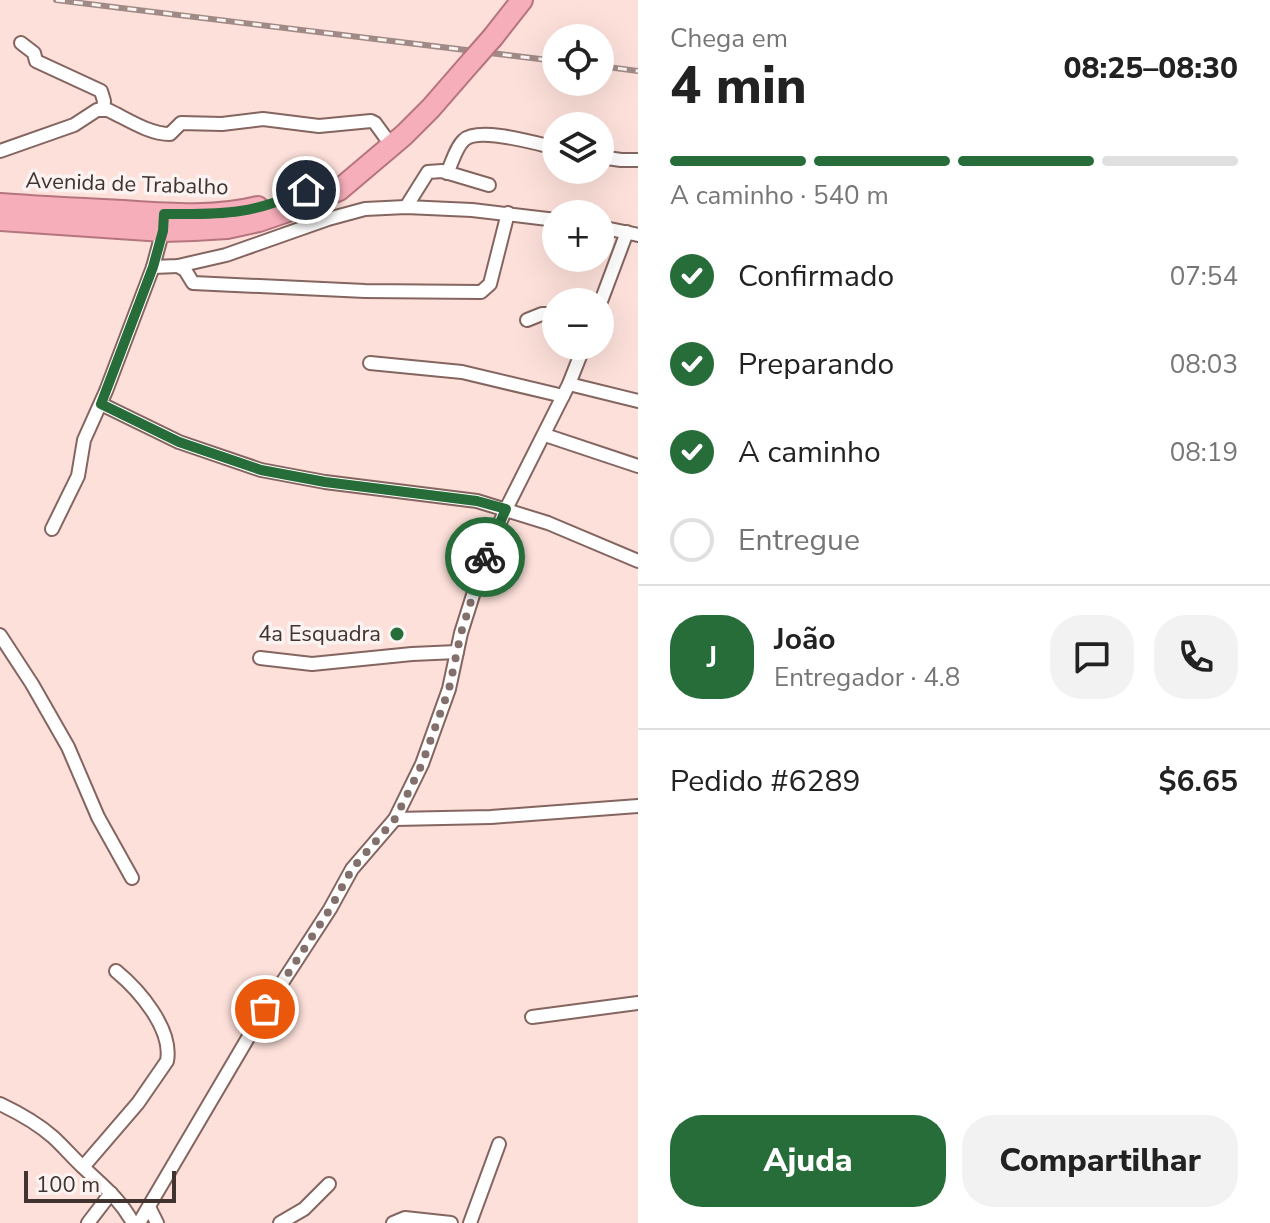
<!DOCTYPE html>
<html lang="pt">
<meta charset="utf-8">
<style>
body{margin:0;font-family:"Nunito Sans",sans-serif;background:#f2f2f2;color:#222;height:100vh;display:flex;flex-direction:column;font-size:30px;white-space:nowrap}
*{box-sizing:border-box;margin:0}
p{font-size:26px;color:#767676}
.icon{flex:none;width:44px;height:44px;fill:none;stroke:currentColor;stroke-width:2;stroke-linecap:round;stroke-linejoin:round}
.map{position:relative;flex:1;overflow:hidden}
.side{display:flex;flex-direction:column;background:#fff;width:632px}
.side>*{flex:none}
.controls{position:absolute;left:542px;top:24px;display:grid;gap:16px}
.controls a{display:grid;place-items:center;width:72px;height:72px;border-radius:50%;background:#fff;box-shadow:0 8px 32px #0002;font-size:40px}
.scale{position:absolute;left:24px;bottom:20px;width:152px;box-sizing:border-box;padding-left:8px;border:4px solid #413330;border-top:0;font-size:22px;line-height:28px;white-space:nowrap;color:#413330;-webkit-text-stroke:6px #faf3f1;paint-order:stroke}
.pin{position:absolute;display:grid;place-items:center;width:68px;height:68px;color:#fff;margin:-34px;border:4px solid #fff;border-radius:50%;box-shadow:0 2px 8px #0007}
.courier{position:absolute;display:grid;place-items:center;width:80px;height:80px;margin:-40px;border:6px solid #266d3a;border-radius:50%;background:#fff;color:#222;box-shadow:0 2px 10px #0007}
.headline em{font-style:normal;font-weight:800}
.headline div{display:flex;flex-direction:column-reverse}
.headline{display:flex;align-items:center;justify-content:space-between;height:136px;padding:0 32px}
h1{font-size:52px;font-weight:800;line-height:60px}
.bar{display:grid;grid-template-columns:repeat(4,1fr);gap:12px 8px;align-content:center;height:96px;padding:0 32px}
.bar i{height:10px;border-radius:6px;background:#e0e0e0}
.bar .active{background:#266d3a}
.bar p{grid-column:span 4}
.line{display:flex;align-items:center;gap:20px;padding:0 32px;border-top:2px solid #e0e0e0}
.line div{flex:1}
.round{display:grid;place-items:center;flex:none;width:84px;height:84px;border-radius:32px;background:#f2f2f2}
ol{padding:0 32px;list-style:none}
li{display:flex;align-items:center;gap:24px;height:88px}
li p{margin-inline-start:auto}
li .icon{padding:8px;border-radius:50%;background:#266d3a;color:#fff;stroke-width:4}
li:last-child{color:#767676}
li i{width:44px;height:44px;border:4px solid #e0e0e0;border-radius:50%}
.primary-button{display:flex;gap:16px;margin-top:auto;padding:16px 32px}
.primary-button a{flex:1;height:92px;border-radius:32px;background:#266d3a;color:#fff;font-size:32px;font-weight:800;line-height:92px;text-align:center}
.primary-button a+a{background:#f2f2f2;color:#222}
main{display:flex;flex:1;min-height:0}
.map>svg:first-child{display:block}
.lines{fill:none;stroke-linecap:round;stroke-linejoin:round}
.minor-casing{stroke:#84655f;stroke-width:16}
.trunk-casing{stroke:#b5757f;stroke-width:24}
.minor{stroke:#fff;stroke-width:12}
.trunk{stroke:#f6aeba;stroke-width:20}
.rail-casing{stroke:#a08a86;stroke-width:6}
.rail{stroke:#faf3f1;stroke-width:3;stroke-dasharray:9;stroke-linecap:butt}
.trunk-bridge-casing{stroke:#b5757f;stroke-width:24;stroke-linecap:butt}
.trunk-bridge{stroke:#f6aeba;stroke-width:20}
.done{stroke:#83706c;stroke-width:8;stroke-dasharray:0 14.4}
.route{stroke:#266d3a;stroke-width:10}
.poi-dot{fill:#266d3a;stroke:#faf3f1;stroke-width:3}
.labels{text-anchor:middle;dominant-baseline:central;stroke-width:7;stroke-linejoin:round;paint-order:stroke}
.street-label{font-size:22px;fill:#413330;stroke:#faf3f1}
.poi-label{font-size:22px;fill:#413330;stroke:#faf3f1;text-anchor:end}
</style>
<main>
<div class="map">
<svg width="638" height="1223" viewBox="0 0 638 1223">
<rect width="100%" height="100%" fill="#fde0da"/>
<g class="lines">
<defs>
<g id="minor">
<path d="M21,43l13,10 2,8 65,30 3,10 -1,8"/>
<path d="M0,151l74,-26 23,-15h11c19,9 41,24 62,24l11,-11 41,1 41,-5 56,7 52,-5 4,2 16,22"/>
<path d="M600,157l21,3h17"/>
<path d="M447,173c5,-10 9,-26 17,-33 15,-14 74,4 92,8"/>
<path d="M406,207l22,-35 14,-1 47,14"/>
<path d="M600,227l38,8"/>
<path d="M178,266l7,4 8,13 172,8 116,1 9,-8 18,-71"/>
<path d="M153,267l25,-1 48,-11 102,-36 37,-10 41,-2 66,3 84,10"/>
<path d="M600,304l27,-72"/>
<path d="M527,320l15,-6h14"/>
<path d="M370,363l92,9 101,24"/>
<path d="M569,384l69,17"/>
<path d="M101,404l78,38 82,28 64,12 152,19 71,22 90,38"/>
<path d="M545,435l93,31"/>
<path d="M52,529l26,-53 6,-36 22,-49 47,-124 11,-41"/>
<path d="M0,635l32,49 36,63 30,70 34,61"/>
<path d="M260,658l52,6 100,-10 45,-2"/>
<path d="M395,819l96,-2 147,-11"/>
<path d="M532,1017l106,-14"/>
<path d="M0,1104c19,9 37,19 53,33 11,10 20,21 31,31 19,18 36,31 49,55"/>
<path d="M83,1167l55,-64 29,-42c6,-32 -28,-71 -51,-90"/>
<path d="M149,1207l8,16"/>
<path d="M88,1223l23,-30"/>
<path d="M139,1223l126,-214 65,-100 22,-40 43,-50 27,-55 27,-75 12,-56 25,-79 20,-45 63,-125 15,-38"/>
<path d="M280,1223l24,-14 25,-25"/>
<path d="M393,1223l12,-5 46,5"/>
<path d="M470,1223l29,-79"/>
</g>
<g id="trunk">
<path d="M493,37l29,-37"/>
<path d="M0,204c41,3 82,5 123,7 45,3 92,7 135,-4"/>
<path d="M0,220l163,11 31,-1 33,-2 32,-7 38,-13 42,-18 65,-55 27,-27 40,-46"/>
</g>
</defs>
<use href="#minor" class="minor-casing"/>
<use href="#trunk" class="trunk-casing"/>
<use href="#minor" class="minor"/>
<use href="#trunk" class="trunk"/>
<defs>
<g id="rail">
<path d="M56,0l500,61"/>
<path d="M600,66l38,5"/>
</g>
</defs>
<use href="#rail" class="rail-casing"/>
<use href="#rail" class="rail"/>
<defs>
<path id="trunk-bridge" d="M471,62l22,-25"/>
</defs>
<use href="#trunk-bridge" class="trunk-bridge-casing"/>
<use href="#trunk-bridge" class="trunk-bridge"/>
</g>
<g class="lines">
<path class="done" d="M265,1009l65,-100 22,-40 43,-50 14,-28 13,-27 27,-75 12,-56 24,-76"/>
<path class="route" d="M306,190c-21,9 -43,18 -66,21 -25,4 -51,3 -76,3l-1,17 -10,36 -52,137 78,38 82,28 64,12 152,19 29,8 -21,48"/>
</g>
<circle class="poi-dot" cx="397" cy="634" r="8"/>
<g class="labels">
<g class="street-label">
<text transform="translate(127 184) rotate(2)">Avenida de Trabalho</text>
</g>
<g class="poi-label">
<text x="381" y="634">4a Esquadra</text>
</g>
</g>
</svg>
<div class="controls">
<a><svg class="icon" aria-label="locate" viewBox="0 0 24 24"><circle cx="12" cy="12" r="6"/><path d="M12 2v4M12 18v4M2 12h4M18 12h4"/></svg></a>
<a><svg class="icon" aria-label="layers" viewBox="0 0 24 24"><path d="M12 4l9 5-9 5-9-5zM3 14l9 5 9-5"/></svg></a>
<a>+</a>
<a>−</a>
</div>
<div class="scale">100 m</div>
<div class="pin" style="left:265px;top:1009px;background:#ea580c"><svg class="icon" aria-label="bag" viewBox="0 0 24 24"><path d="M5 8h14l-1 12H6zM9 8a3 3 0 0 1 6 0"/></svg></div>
<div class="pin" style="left:306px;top:190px;background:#1f2937"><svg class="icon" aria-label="home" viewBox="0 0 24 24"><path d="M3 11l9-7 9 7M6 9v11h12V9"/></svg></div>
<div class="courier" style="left:485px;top:557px"><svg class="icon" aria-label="bike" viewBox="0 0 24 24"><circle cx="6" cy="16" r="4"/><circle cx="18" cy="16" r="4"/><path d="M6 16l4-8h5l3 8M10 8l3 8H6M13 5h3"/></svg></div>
</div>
<section class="side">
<div class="headline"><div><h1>4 min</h1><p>Chega em</p></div><em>08:25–08:30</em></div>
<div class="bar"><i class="active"></i><i class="active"></i><i class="active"></i><i></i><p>A caminho · 540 m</p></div>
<ol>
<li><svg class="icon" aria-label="check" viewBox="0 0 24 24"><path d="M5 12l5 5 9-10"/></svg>Confirmado<p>07:54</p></li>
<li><svg class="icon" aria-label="check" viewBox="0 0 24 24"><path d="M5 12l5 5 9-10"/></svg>Preparando<p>08:03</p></li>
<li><svg class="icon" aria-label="check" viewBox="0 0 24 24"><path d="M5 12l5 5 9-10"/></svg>A caminho<p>08:19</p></li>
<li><i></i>Entregue</li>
</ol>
<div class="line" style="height:144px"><b class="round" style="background:#266d3a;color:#fff">J</b><div><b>João</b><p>Entregador · 4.8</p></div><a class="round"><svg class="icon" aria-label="chat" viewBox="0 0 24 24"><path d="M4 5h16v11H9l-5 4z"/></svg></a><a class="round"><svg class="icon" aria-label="phone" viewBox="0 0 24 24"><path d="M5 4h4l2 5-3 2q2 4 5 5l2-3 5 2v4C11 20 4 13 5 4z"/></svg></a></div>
<div class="line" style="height:104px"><div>Pedido #6289</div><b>$6.65</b></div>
<div class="primary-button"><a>Ajuda</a><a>Compartilhar</a></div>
</section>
</main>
